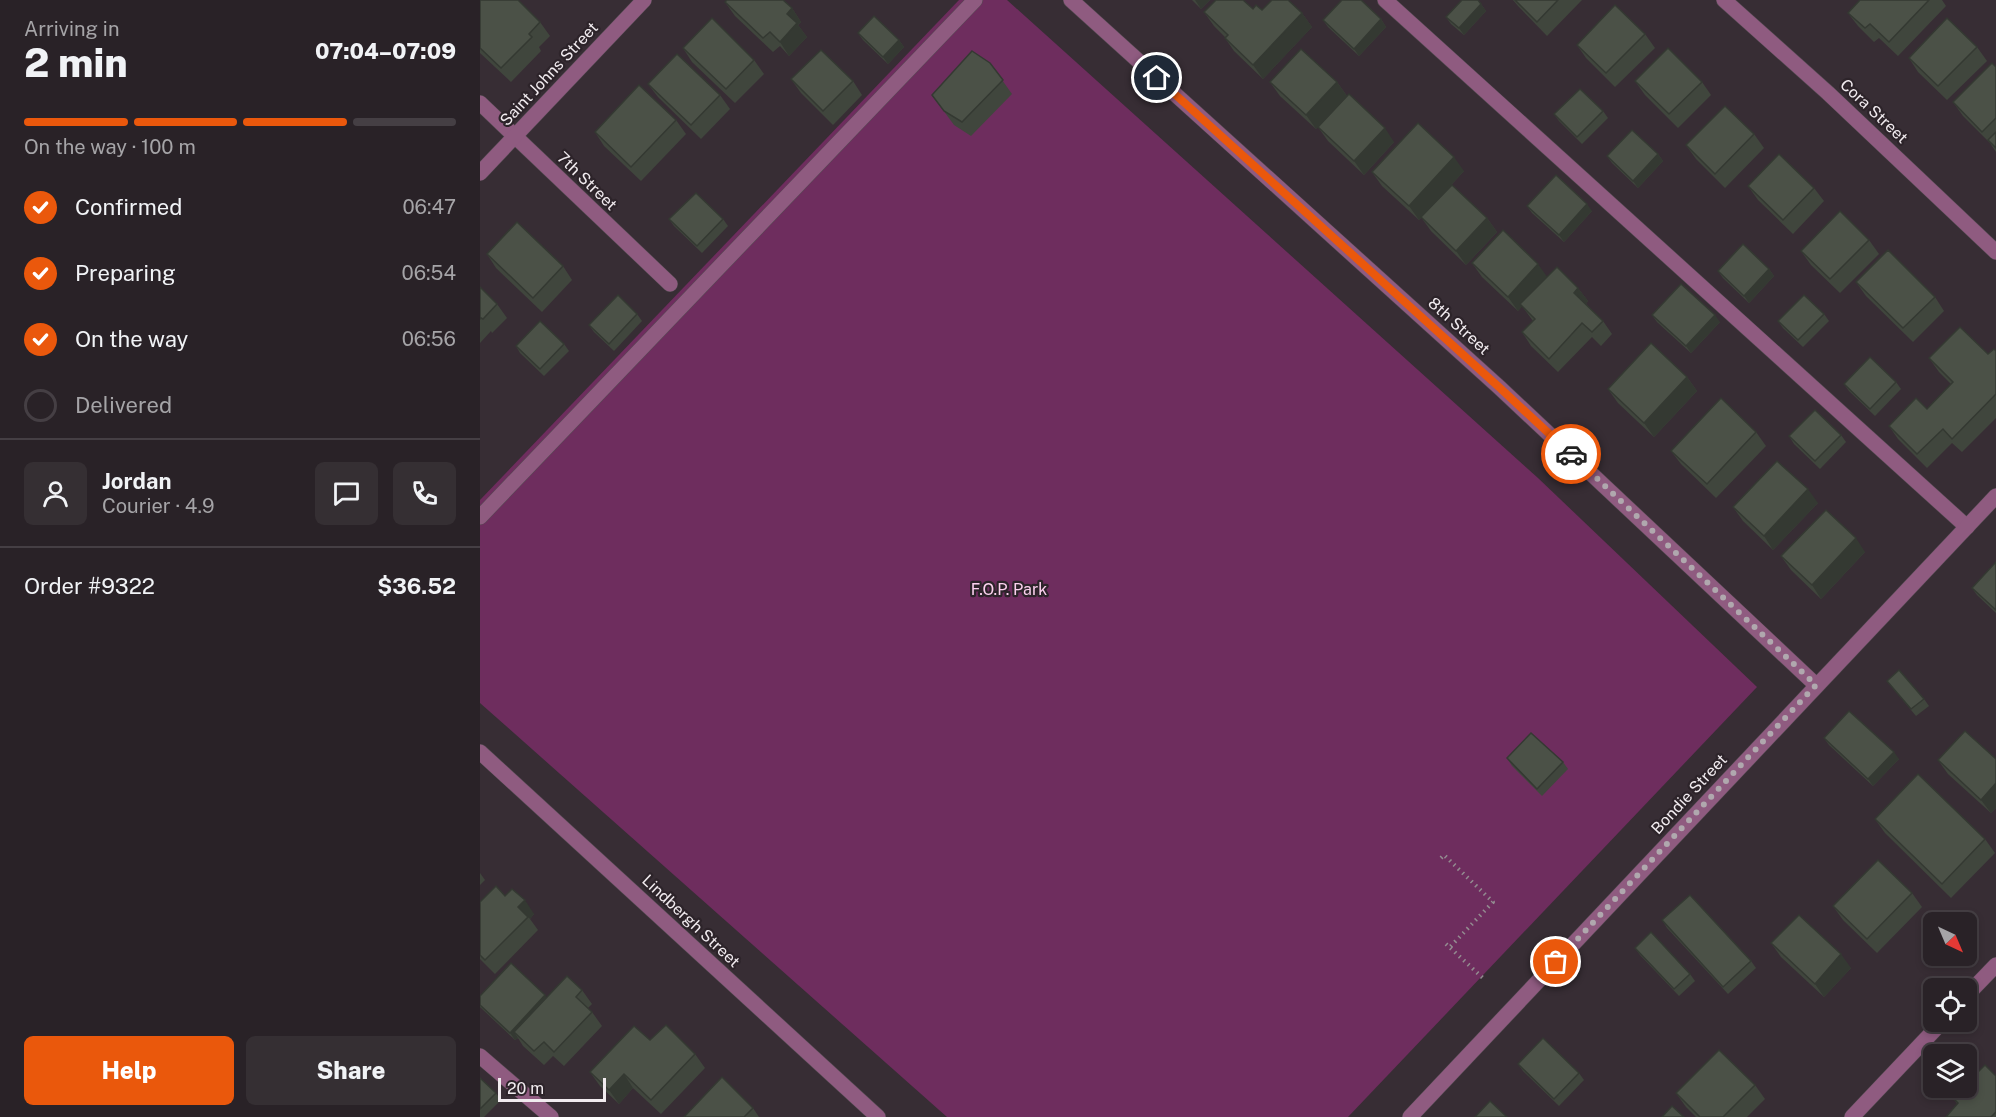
<!DOCTYPE html>
<meta charset="utf-8">
<style>
body{margin:0;font-family:"Public Sans",sans-serif;background:#352f33;color:#f1f3f6;height:100vh;display:flex;flex-direction:column;font-size:22px;white-space:nowrap}
*{box-sizing:border-box;margin:0}
p{font-size:20px;color:#a5a4a7}
.icon{flex:none;width:33px;height:33px;fill:none;stroke:currentColor;stroke-width:2;stroke-linecap:round;stroke-linejoin:round}
.map{position:relative;flex:1;overflow:hidden}
.sheet{display:flex;flex-direction:column;background:#292227;width:480px}
.sheet>*{flex:none}
.needle{width:39px;rotate:136deg}
.tools{position:absolute;left:1443px;top:912px;display:grid;gap:12px}
.tools a{display:grid;place-items:center;width:54px;height:54px;border-radius:9px;background:#292227;box-shadow:0 3px 9px #0003,0 0 0 2px #453f44;font-size:30px}
.scale{position:absolute;left:18px;bottom:15px;width:108px;box-sizing:border-box;padding-left:6px;border:3px solid #f1ebef;border-top:0;font-size:16px;line-height:21px;white-space:nowrap;color:#f1ebef;-webkit-text-stroke:4px #2d242a;paint-order:stroke}
.pin{position:absolute;display:grid;place-items:center;width:51px;height:51px;color:#fff;margin:-26px;border:3px solid #fff;border-radius:50%;box-shadow:0 2px 6px #0007}
.courier{position:absolute;display:grid;place-items:center;width:60px;height:60px;margin:-30px;border:4px solid #ea580c;border-radius:50%;background:#fff;color:#222;box-shadow:0 2px 8px #0007}
.summary em{font-style:normal;font-weight:800}
.summary div{display:flex;flex-direction:column-reverse}
.summary{display:flex;align-items:center;justify-content:space-between;height:102px;padding:0 24px}
h1{font-size:39px;font-weight:800;line-height:45px}
.bar{display:grid;grid-template-columns:repeat(4,1fr);gap:9px 6px;align-content:center;height:72px;padding:0 24px}
.bar i{height:8px;border-radius:4px;background:#453f44}
.bar .active{background:#ea580c}
.bar p{grid-column:span 4}
.line{display:flex;align-items:center;gap:15px;padding:0 24px;border-top:2px solid #453f44}
.line div{flex:1}
.round{display:grid;place-items:center;flex:none;width:63px;height:63px;border-radius:9px;background:#352f33}
ol{padding:0 24px;list-style:none}
li{display:flex;align-items:center;gap:18px;height:66px}
li p{margin-inline-start:auto}
li .icon{padding:6px;border-radius:50%;background:#ea580c;color:#fff;stroke-width:4}
li:last-child{color:#a5a4a7}
li i{width:33px;height:33px;border:3px solid #453f44;border-radius:50%}
.button{display:flex;gap:12px;margin-top:auto;padding:12px 24px}
.button a{flex:1;height:69px;border-radius:9px;background:#ea580c;color:#fff;font-size:24px;font-weight:800;line-height:69px;text-align:center}
.button a+a{background:#352f33;color:#f1f3f6}
main{display:flex;flex:1;min-height:0}
.map>svg:first-child{display:block}
.green{fill:#6e2d5e}
.lines{fill:none;stroke-linecap:round;stroke-linejoin:round}
.minor-casing{stroke:#554b52;stroke-width:16}
.path{stroke:#938b90;stroke-width:4;stroke-dasharray:1.5 4.5;stroke-linecap:butt}
.minor{stroke:#8f5b80;stroke-width:15}
.wall{fill:#40463d}
.shaded-wall{fill:#343932}
.building{fill:#4b5147;stroke:#343932;stroke-width:1.5}
.done{stroke:#b0a8ae;stroke-width:6;stroke-dasharray:0 10.8}
.route{stroke:#ea580c;stroke-width:8}
.labels{text-anchor:middle;dominant-baseline:central;stroke-width:4.5;stroke-linejoin:round;paint-order:stroke}
.street-label{font-size:16px;fill:#f1ebef;stroke:#2d242a}
.park-label{font-size:16px;fill:#fcd0ee;stroke:#2d242a}
</style>
<main>
<section class="sheet">
<div class="summary"><div><h1>2 min</h1><p>Arriving in</p></div><em>07:04–07:09</em></div>
<div class="bar"><i class="active"></i><i class="active"></i><i class="active"></i><i></i><p>On the way · 100 m</p></div>
<ol>
<li><svg class="icon" aria-label="check" viewBox="0 0 24 24"><path d="M5 12l5 5 9-10"/></svg>Confirmed<p>06:47</p></li>
<li><svg class="icon" aria-label="check" viewBox="0 0 24 24"><path d="M5 12l5 5 9-10"/></svg>Preparing<p>06:54</p></li>
<li><svg class="icon" aria-label="check" viewBox="0 0 24 24"><path d="M5 12l5 5 9-10"/></svg>On the way<p>06:56</p></li>
<li><i></i>Delivered</li>
</ol>
<div class="line" style="height:108px"><a class="round"><svg class="icon" aria-label="person" viewBox="0 0 24 24"><circle cx="12" cy="8" r="4"/><path d="M4 21q1-7 8-7t8 7"/></svg></a><div><b>Jordan</b><p>Courier · 4.9</p></div><a class="round"><svg class="icon" aria-label="chat" viewBox="0 0 24 24"><path d="M4 5h16v11H9l-5 4z"/></svg></a><a class="round"><svg class="icon" aria-label="phone" viewBox="0 0 24 24"><path d="M5 4h4l2 5-3 2q2 4 5 5l2-3 5 2v4C11 20 4 13 5 4z"/></svg></a></div>
<div class="line" style="height:78px"><div>Order #9322</div><b>$36.52</b></div>
<div class="button"><a>Help</a><a>Share</a></div>
</section>
<div class="map">
<svg width="1516" height="1117" viewBox="0 0 1516 1117">
<rect width="100%" height="100%" fill="#372d34"/>
<path class="green" d="M479,0h48l531,478 219,209 -409,430h-401l-467,-414v-203z"/>
<g class="lines">
<defs>
<g id="minor">
<path d="M591,0l429,388 316,297"/>
<path d="M905,0l582,527"/>
<path d="M1244,0l104,93 168,159"/>
<path d="M0,103l190,181"/>
<path d="M0,173l164,-173"/>
<path d="M0,517l495,-517"/>
<path d="M0,752l398,365"/>
<path d="M1486,996l30,-31"/>
<path d="M0,1056l71,61"/>
<path d="M930,1117l586,-621"/>
<path d="M1372,1117l90,-95"/>
</g>
</defs>
<use href="#minor" class="minor-casing"/>
<g class="path">
<path d="M961,858l3,-3 49,47 -43,45"/>
<path d="M966,944l38,35"/>
</g>
<use href="#minor" class="minor"/>
</g>
<g class="wall">
<path d="M0,0l60,22 10,14 -11,11 2,4 -30,31 -31,-29z"/>
<path d="M712,0h18l-9,9z"/>
<path d="M1033,0h69l-35,36 -29,-30z"/>
<path d="M1380,0h82l4,6 -48,50 -19,-18 -5,4 -16,-16 -10,-13z"/>
<path d="M245,2l67,6 9,14 -3,3 9,12 -18,19 -9,-10 -7,6 -38,-36z"/>
<path d="M1001,4l5,7 -22,24 -13,-11 -5,-7z"/>
<path d="M773,9l9,1 40,3 10,14 -49,52 -29,-28 -9,-13v-1l-11,-11 -10,-14z"/>
<path d="M901,19l5,8 -27,29 -31,-29 -5,-7z"/>
<path d="M378,33l41,7 5,7 -16,17 -25,-24z"/>
<path d="M1165,34l10,14 -40,39 -29,-29 -9,-13z"/>
<path d="M1497,47l10,14 -40,39 -29,-28 -9,-14z"/>
<path d="M203,48l71,12 10,14 -29,29 -43,-41z"/>
<path d="M510,63l22,31 -41,42 -17,-11 -22,-30z"/>
<path d="M1516,67v85l-6,-9 -27,-27 -10,-14z"/>
<path d="M311,79l62,2 9,14 -29,30 -32,-32z"/>
<path d="M1155,81l67,1 9,13 -33,33 -33,-33z"/>
<path d="M790,82h67l10,14 -31,33 -36,-33z"/>
<path d="M168,84l72,11 10,14 -29,30 -43,-42z"/>
<path d="M1123,111l5,7 -26,26 -23,-23 -5,-7z"/>
<path d="M196,120l10,14 -45,47 -37,-35 -9,-14z"/>
<path d="M838,127l76,15 -30,33 -36,-34z"/>
<path d="M1274,134l10,14 -39,40 -29,-29 -10,-14z"/>
<path d="M1178,154l5,7 -25,27 -26,-25 -5,-7z"/>
<path d="M984,171l-45,49 -37,-34 -10,-14z"/>
<path d="M1268,186l66,2 10,13 -31,33 -35,-34z"/>
<path d="M1047,206l65,5 -28,31 -32,-29z"/>
<path d="M941,217l66,1 10,14 -31,33 -35,-34z"/>
<path d="M189,219h54l5,7 -26,27 -28,-27z"/>
<path d="M1389,240l10,14 -39,39 -29,-28 -10,-14z"/>
<path d="M7,254l76,12 9,14 -30,32 -46,-44z"/>
<path d="M992,263l75,14 31,11 10,13 -2,3 17,17 9,13 -11,12 -9,-9 -34,35 -27,-26 -9,-14 11,-11 -11,-15 -4,5 -36,-34z"/>
<path d="M1289,269l5,7 -25,27 -26,-25 -5,-7z"/>
<path d="M1376,282l79,15 9,14 -31,31 -47,-46z"/>
<path d="M0,287l17,17 10,14 -15,15 -1,-2 -11,12z"/>
<path d="M157,314l5,7 -28,30 -20,-19 -5,-7z"/>
<path d="M1344,314l5,7 -26,26 -20,-19 -5,-7z"/>
<path d="M1172,315l68,7 -29,31 -34,-31z"/>
<path d="M84,344l5,7 -25,25 -24,-23 -4,-7z"/>
<path d="M1516,351v67l-34,34 -10,-9 -25,25 -29,-29 -9,-13 38,-17 24,-25 -12,-12 -10,-14 59,-4z"/>
<path d="M1207,377l10,14 -43,46 -36,-34 -10,-14z"/>
<path d="M1416,382l5,7 -26,27 -26,-25 -5,-7z"/>
<path d="M1276,432l10,14 -50,52 -35,-34 -10,-13z"/>
<path d="M1361,435l5,7 -26,27 -26,-25 -5,-8z"/>
<path d="M1338,503l-45,47 -30,-29 -10,-14z"/>
<path d="M1385,552l-44,47 -30,-29 -10,-14z"/>
<path d="M1516,562v51l-19,-18 -5,-7z"/>
<path d="M1407,681l37,18 5,7 -13,10z"/>
<path d="M1344,738l75,21 -26,27 -44,-41z"/>
<path d="M1027,758l56,4 5,7 -26,27 -30,-30z"/>
<path d="M1516,759v49l-5,5 -43,-39 -10,-14z"/>
<path d="M1395,819l110,20 10,14 -44,45 -66,-65z"/>
<path d="M0,873l5,7 -5,5z"/>
<path d="M1432,893l10,14 -45,46 -34,-33 -10,-14z"/>
<path d="M25,896l29,18 -4,5 8,11 -43,44 -15,-15v-57z"/>
<path d="M1182,920l89,41 5,7 -28,26 -61,-66z"/>
<path d="M1291,943l80,25 -27,29 -43,-40z"/>
<path d="M1155,948l55,26 5,7 -16,15 -39,-41z"/>
<path d="M102,990l10,14 -4,4 4,4 10,14 -38,40 -11,-10 -9,9 -21,-19 -5,-8 -3,2 -35,-33v-11l67,1z"/>
<path d="M170,1040l45,14 10,14 -44,46 -28,-26 -14,16 -19,-18 -10,-14z"/>
<path d="M1038,1064l61,9 5,7 -25,26 -36,-35z"/>
<path d="M1516,1076v41h-50l11,-13 -4,-6z"/>
<path d="M0,1078l16,15 5,7 -17,17h-4z"/>
<path d="M1275,1085l10,14 -18,18h-51l-10,-10 -10,-14z"/>
<path d="M273,1108l6,9h-75z"/>
</g>
<g class="shaded-wall">
<path d="M715,0h15l-9,9z"/>
<path d="M1001,4l5,7 -22,24 -5,-7z"/>
<path d="M312,8l9,14 -3,3 9,12 -18,19 -9,-14 7,-28z"/>
<path d="M822,13l10,14 -49,52 -10,-14z"/>
<path d="M901,19l5,8 -27,29 -5,-7z"/>
<path d="M419,40l5,7 -16,17 -5,-7z"/>
<path d="M857,82l10,14 -31,33 -10,-14z"/>
<path d="M905,128l9,14 -30,33 -10,-14z"/>
<path d="M1178,154l5,7 -25,27 -5,-7z"/>
<path d="M974,157l10,14 -45,49 -10,-14z"/>
<path d="M1107,204l5,7 -28,31 -5,-7z"/>
<path d="M1007,218l10,14 -31,33 -10,-14z"/>
<path d="M1058,264l10,14 -30,33 -10,-14z"/>
<path d="M1289,269l5,7 -25,27 -5,-7z"/>
<path d="M1098,288l10,13 -4,6 -10,-14z"/>
<path d="M1235,315l5,7 -29,31 -5,-7z"/>
<path d="M1207,377l10,14 -43,46 -10,-14z"/>
<path d="M1328,489l10,14 -45,47 -9,-14z"/>
<path d="M1376,538l9,14 -44,47 -9,-14z"/>
<path d="M1414,752l5,7 -26,27 -5,-7z"/>
<path d="M1516,783v25l-5,5 -10,-13z"/>
<path d="M45,900l9,14 -4,5 -12,-12z"/>
<path d="M1361,954l10,14 -27,29 -9,-13z"/>
<path d="M65,995l5,7 -36,30 4,6 -3,2 -5,-7z"/>
<path d="M144,1074l9,14 -14,16 -10,-14z"/>
</g>
<g class="building">
<path d="M0,0h38l22,22 -11,12 3,3 -31,31 -21,-20z"/>
<path d="M247,0h56l9,8 -5,6 10,9 -17,19 -10,-10 -7,6 -38,-36z"/>
<path d="M736,0h27l10,9 3,-4 6,5 10,-10h16l14,13 -49,52 -28,-27 3,-3 -24,-23z"/>
<path d="M862,0h19l20,19 -27,30 -31,-29z"/>
<path d="M982,0h16l3,4 -22,24 -13,-11z"/>
<path d="M1035,0h43l-21,22z"/>
<path d="M1380,0h69l-40,42 -19,-18 -5,4 -17,-15z"/>
<path d="M1135,5l30,29 -39,39 -29,-28z"/>
<path d="M394,16l25,24 -16,17 -25,-24z"/>
<path d="M232,18l42,42 -28,29 -43,-41z"/>
<path d="M1467,18l30,29 -39,39 -29,-28z"/>
<path d="M1188,48l34,34 -33,32 -34,-33z"/>
<path d="M821,49l36,33 -31,33 -36,-33z"/>
<path d="M341,50l32,31 -30,30 -32,-32z"/>
<path d="M492,51l18,12 13,17 -41,42 -18,-11 -12,-16z"/>
<path d="M197,54l43,41 -29,30 -43,-41z"/>
<path d="M1512,63l4,4v51l-14,14 -29,-30z"/>
<path d="M159,85l37,35 -45,47 -36,-35z"/>
<path d="M1100,89l23,22 -26,26 -23,-23z"/>
<path d="M869,94l36,34 -31,33 -36,-34z"/>
<path d="M1245,106l29,28 -39,40 -29,-29z"/>
<path d="M938,123l36,34 -45,49 -37,-34z"/>
<path d="M1152,130l26,24 -25,27 -26,-25z"/>
<path d="M1516,132v16l-8,-8z"/>
<path d="M1299,154l35,34 -31,32 -35,-34z"/>
<path d="M1076,175l31,29 -28,31 -32,-29z"/>
<path d="M972,185l35,33 -31,33 -35,-34z"/>
<path d="M216,193l27,26 -26,27 -28,-27z"/>
<path d="M1360,211l29,29 -39,39 -29,-28z"/>
<path d="M37,222l46,44 -30,32 -46,-44z"/>
<path d="M1023,230l35,34 -30,33 -36,-34z"/>
<path d="M1263,244l26,25 -25,27 -26,-25z"/>
<path d="M1408,250l47,47 -32,31 -47,-46z"/>
<path d="M1077,267l21,21 -4,5 29,28 -11,11 -10,-9 -33,36 -27,-27 13,-13 -15,-15z"/>
<path d="M1201,284l34,31 -29,31 -34,-31z"/>
<path d="M0,287l17,17 -14,15 -2,-1 -1,1z"/>
<path d="M138,295l19,19 -28,30 -20,-19z"/>
<path d="M1324,295l20,19 -26,26 -20,-19z"/>
<path d="M60,321l24,23 -24,25 -24,-23z"/>
<path d="M1480,327l28,27 6,-5 2,2v43l-44,45 -9,-10 -26,25 -28,-28 27,-28 11,11 26,-27 -24,-24z"/>
<path d="M1171,343l36,34 -43,46 -36,-34z"/>
<path d="M1390,357l26,25 -26,27 -26,-25z"/>
<path d="M1241,398l35,34 -49,52 -36,-33z"/>
<path d="M1335,410l26,25 -26,26 -26,-25z"/>
<path d="M1297,461l31,28 -44,47 -31,-29z"/>
<path d="M1346,510l30,28 -44,47 -31,-29z"/>
<path d="M1516,562v48l-24,-22z"/>
<path d="M1419,670l25,29 -13,10 -24,-28z"/>
<path d="M1369,711l45,41 -26,27 -44,-41z"/>
<path d="M1485,731l31,28v24l-15,17 -43,-40z"/>
<path d="M1051,733l32,29 -26,27 -30,-31z"/>
<path d="M1438,774l67,65 -43,45 -67,-65z"/>
<path d="M1398,860l34,33 -45,46 -34,-33z"/>
<path d="M16,886l9,10 7,-7 13,11 -7,7 10,10 -43,43 -5,-5v-53z"/>
<path d="M1210,895l61,66 -28,26 -61,-67z"/>
<path d="M1319,915l42,39 -26,30 -44,-41z"/>
<path d="M1171,932l39,42 -16,15 -39,-41z"/>
<path d="M31,963l34,32 -35,38 -30,-28v-9z"/>
<path d="M87,976l15,14 -6,7 16,15 -38,40 -10,-10 -10,9 -20,-19z"/>
<path d="M186,1025l29,29 -44,46 -27,-26 -15,16 -19,-18 44,-46 16,14z"/>
<path d="M1063,1038l36,35 -25,26 -36,-35z"/>
<path d="M1239,1050l36,35 -32,32h-23l-24,-24z"/>
<path d="M1505,1065l11,11v36l-5,5h-45l12,-14 -5,-5 10,-10h3v-4z"/>
<path d="M242,1077l31,31 -9,9h-60z"/>
<path d="M0,1078l16,15 -16,16z"/>
<path d="M1010,1101l17,16h-32z"/>
<path d="M1192,1106l12,11h-22z"/>
</g>
<g class="lines">
<path class="done" d="M1076,962l260,-277 -245,-231"/>
<path class="route" d="M677,78l343,310 71,66"/>
</g>
<g class="labels">
<g class="street-label">
<text transform="translate(69 74) rotate(-47)">Saint Johns Street</text>
<text transform="translate(1394 111) rotate(43)">Cora Street</text>
<text transform="translate(107 181) rotate(44)">7th Street</text>
<text transform="translate(979 326) rotate(42)">8th Street</text>
<text transform="translate(1209 794) rotate(-47)">Bondie Street</text>
<text transform="translate(211 921) rotate(43)">Lindbergh Street</text>
</g>
<g class="park-label">
<text x="529" y="589">F.O.P. Park</text>
</g>
</g>
</svg>
<div class="tools">
<a><svg class="needle" viewBox="-14 -14 28 28"><path d="M0-13l5 13h-10z" fill="#e53935"/><path d="M0 13l5-13h-10z" fill="#a5a4a7"/></svg></a>
<a><svg class="icon" aria-label="locate" viewBox="0 0 24 24"><circle cx="12" cy="12" r="6"/><path d="M12 2v4M12 18v4M2 12h4M18 12h4"/></svg></a>
<a><svg class="icon" aria-label="layers" viewBox="0 0 24 24"><path d="M12 4l9 5-9 5-9-5zM3 14l9 5 9-5"/></svg></a>
</div>
<div class="scale">20 m</div>
<div class="pin" style="left:1076px;top:962px;background:#ea580c"><svg class="icon" aria-label="bag" viewBox="0 0 24 24"><path d="M5 8h14l-1 12H6zM9 8a3 3 0 0 1 6 0"/></svg></div>
<div class="pin" style="left:677px;top:78px;background:#1f2937"><svg class="icon" aria-label="home" viewBox="0 0 24 24"><path d="M3 11l9-7 9 7M6 9v11h12V9"/></svg></div>
<div class="courier" style="left:1091px;top:454px"><svg class="icon" aria-label="car" viewBox="0 0 24 24"><path d="M5 17H2v-5l4-1 3-4h7l3 4 3 1v5h-3M9 17h6M6 11h13"/><circle cx="7" cy="17" r="2"/><circle cx="17" cy="17" r="2"/></svg></div>
</div>
</main>
